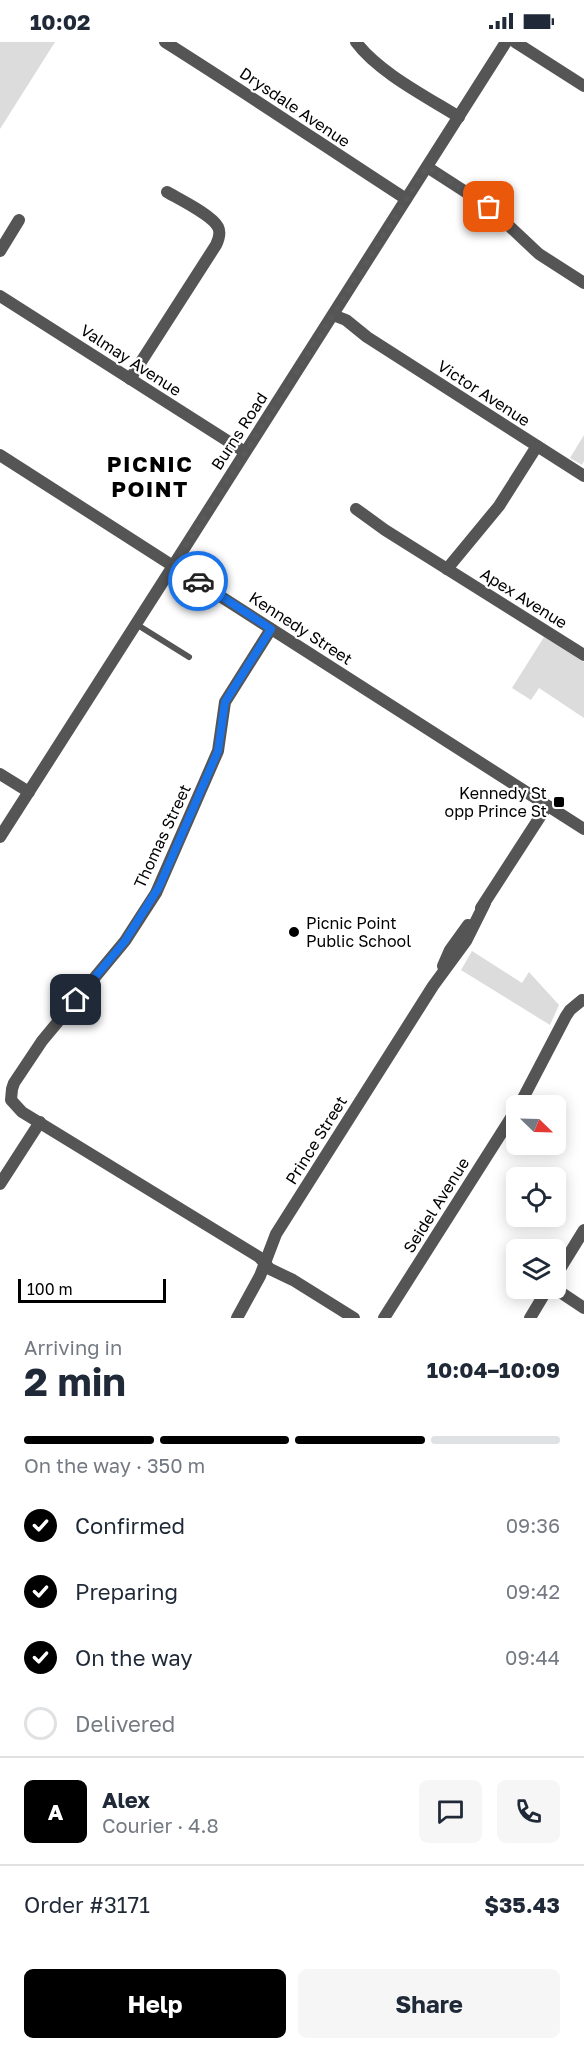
<!DOCTYPE html>
<meta charset="utf-8">
<style>
body{margin:0;font-family:"Golos Text",sans-serif;background:#f6f6f7;color:#1f2937;height:100vh;display:flex;flex-direction:column;font-size:22px;white-space:nowrap}
*{box-sizing:border-box;margin:0}
p{font-size:20px;color:#747a83}
.icon{flex:none;width:33px;height:33px;fill:none;stroke:currentColor;stroke-width:2;stroke-linecap:round;stroke-linejoin:round}
.map{position:relative;height:1276px;overflow:hidden}
.details{display:flex;flex-direction:column;background:#fff;flex:1}
.details>*{flex:none}
.needle{width:39px;rotate:113deg}
.controls{position:absolute;left:506px;top:1053px;display:grid;gap:12px}
.controls a{display:grid;place-items:center;width:60px;height:60px;border-radius:9px;background:#fff;box-shadow:0 3px 15px #0003;font-size:30px}
.scale{position:absolute;left:18px;bottom:15px;width:148px;box-sizing:border-box;padding-left:6px;border:3px solid #000;border-top:0;font-size:16px;line-height:21px;white-space:nowrap;color:#000;-webkit-text-stroke:4px #fff;paint-order:stroke}
.pin{position:absolute;display:grid;place-items:center;width:51px;height:51px;color:#fff;margin:-26px;border-radius:12px;box-shadow:0 3px 9px #0006}
.courier{position:absolute;display:grid;place-items:center;width:60px;height:60px;margin:-30px;border:4px solid #1a73e8;border-radius:50%;background:#fff;color:#222;box-shadow:0 2px 8px #0007}
.headline em{font-style:normal;font-weight:700}
.headline div{display:flex;flex-direction:column-reverse}
.headline{display:flex;align-items:center;justify-content:space-between;height:102px;padding:0 24px}
h1{font-size:39px;font-weight:700;line-height:45px}
.bar{display:grid;grid-template-columns:repeat(4,1fr);gap:9px 6px;align-content:center;height:72px;padding:0 24px}
.bar i{height:8px;border-radius:4px;background:#e0e1e3}
.bar .selected{background:#000}
.bar p{grid-column:span 4}
.line{display:flex;align-items:center;gap:15px;padding:0 24px;border-top:2px solid #e0e1e3}
.line div{flex:1}
.round{display:grid;place-items:center;flex:none;width:63px;height:63px;border-radius:9px;background:#f6f6f7}
ol{padding:0 24px;list-style:none}
li{display:flex;align-items:center;gap:18px;height:66px}
li p{margin-inline-start:auto}
li .icon{padding:6px;border-radius:50%;background:#000;color:#fff;stroke-width:4}
li:last-child{color:#747a83}
li i{width:33px;height:33px;border:3px solid #e0e1e3;border-radius:50%}
.primary-button{display:flex;gap:12px;margin-top:auto;padding:12px 24px}
.primary-button a{flex:1;height:69px;border-radius:9px;background:#000;color:#fff;font-size:24px;font-weight:700;line-height:69px;text-align:center}
.primary-button a+a{background:#f6f6f7;color:#1f2937}
.status{display:flex;justify-content:space-between;align-items:center;height:42px;padding:0 30px;background:#fff;direction:ltr}
.status svg{height:16px;fill:currentColor}
.map>svg:first-child{display:block}
.green{fill:#dcdcdc}
.lines{fill:none;stroke-linecap:round;stroke-linejoin:round}
.service{stroke:#555;stroke-width:6}
.minor{stroke:#555;stroke-width:12}
.tertiary{stroke:#555;stroke-width:12}
.done{stroke:#595959;stroke-width:6;stroke-dasharray:0 10.8}
.route{stroke:#1a73e8;stroke-width:8}
.poi-dot{fill:#000;stroke:#fff;stroke-width:2}
.labels{text-anchor:middle;dominant-baseline:central;stroke-width:4.5;stroke-linejoin:round;paint-order:stroke}
.street-label{font-size:16px;fill:#000;stroke:#fff}
.poi-label{font-size:16px;fill:#000;stroke:#fff;text-anchor:end}
.district-label{font-size:22px;font-weight:bold;letter-spacing:1.5px;fill:#000;stroke:#fff}
</style>
<div class="status"><b>10:02</b><svg viewBox="0 0 49 12"><path d="M0 12V9h3v3zM5 12V6h3v6zM10 12V3h3v9zM15 12V0h3v12zM26 1h20v11H26zM47 4h2v5h-2z"/></svg></div>
<div class="map">
<svg width="584" height="1276" viewBox="0 0 584 1276">
<rect width="100%" height="100%" fill="#fff"/>
<g class="green">
<path d="M0,0h55l-55,87z"/>
<path d="M584,393v26l-2,4 -12,-7z"/>
<path d="M544,595l40,25v56l-45,-30 -8,12 -19,-12z"/>
<path d="M472,909l50,32 7,-11 30,33 -9,20 -89,-55z"/>
</g>
<g class="lines">
<path class="service" d="M136,582l53,33"/>
<g class="minor">
<path d="M165,0c81,51 161,105 241,157"/>
<path d="M356,0c22,30 71,55 103,75"/>
<path d="M515,0l69,44"/>
<path d="M427,125l62,40 50,47 45,29"/>
<path d="M0,209l19,-31"/>
<path d="M0,254l245,156"/>
<path d="M333,273l13,5 21,17 217,139"/>
<path d="M130,337l86,-134c3,-6 5,-12 2,-18 -6,-12 -39,-28 -51,-35"/>
<path d="M0,413l173,111 -173,271"/>
<path d="M356,467l29,21 199,125"/>
<path d="M447,527l52,-63 38,-60"/>
<path d="M271,587l-46,73 -7,49 -62,142 -31,48 -83,100 -28,42 -2,6 -1,11 11,12 237,145 11,12 23,11 61,38"/>
<path d="M0,732l29,18"/>
<path d="M481,866l66,-102"/>
<path d="M443,924l7,-16 18,-25"/>
<path d="M519,1064l47,-90 4,-6 12,-10"/>
<path d="M0,1142l40,-62"/>
<path d="M555,1235l29,-47"/>
<path d="M554,1246l30,20"/>
<path d="M237,1276l23,-42 16,-42 157,-248 33,-45 19,-38"/>
<path d="M384,1276l132,-208"/>
<path d="M530,1276l18,-30"/>
</g>
<path class="tertiary" d="M506,0l-333,524 411,263"/>
</g>
<g class="lines">
<path class="done" d="M198,539l-25,-15 254,-399 62,40"/>
<path class="route" d="M76,958l49,-59 34,-54 59,-136 7,-49 46,-73 -73,-48"/>
</g>
<g class="poi-dot">
<rect x="553" y="754" width="12" height="12" rx="3"/>
<circle cx="294" cy="890" r="6"/>
</g>
<g class="labels">
<g class="street-label">
<text transform="translate(295 65) rotate(34)">Drysdale Avenue</text>
<text transform="translate(131 318) rotate(33)">Valmay Avenue</text>
<text transform="translate(484 351) rotate(33)">Victor Avenue</text>
<text transform="translate(239 389) rotate(-57)">Burns Road</text>
<text transform="translate(524 556) rotate(32)">Apex Avenue</text>
<text transform="translate(301 586) rotate(33)">Kennedy Street</text>
<text transform="translate(162 794) rotate(-65)">Thomas Street</text>
<text transform="translate(316 1098) rotate(-58)">Prince Street</text>
<text transform="translate(436 1163) rotate(-58)">Seidel Avenue</text>
</g>
<g class="poi-label">
<text x="547" y="751">Kennedy St<tspan x="547" dy="18">opp Prince St</tspan></text>
<text x="306" y="881" text-anchor="start">Picnic Point<tspan x="306" dy="18">Public School</tspan></text>
</g>
<g class="district-label">
<text x="150" y="421">PICNIC<tspan x="150" dy="25">POINT</tspan></text>
</g>
</g>
</svg>
<div class="controls">
<a><svg class="needle" viewBox="-14 -14 28 28"><path d="M0-13l5 13h-10z" fill="#e53935"/><path d="M0 13l5-13h-10z" fill="#747a83"/></svg></a>
<a><svg class="icon" aria-label="locate" viewBox="0 0 24 24"><circle cx="12" cy="12" r="6"/><path d="M12 2v4M12 18v4M2 12h4M18 12h4"/></svg></a>
<a><svg class="icon" aria-label="layers" viewBox="0 0 24 24"><path d="M12 4l9 5-9 5-9-5zM3 14l9 5 9-5"/></svg></a>
</div>
<div class="scale">100 m</div>
<div class="pin" style="left:489px;top:165px;background:#ea580c"><svg class="icon" aria-label="bag" viewBox="0 0 24 24"><path d="M5 8h14l-1 12H6zM9 8a3 3 0 0 1 6 0"/></svg></div>
<div class="pin" style="left:76px;top:958px;background:#1f2937"><svg class="icon" aria-label="home" viewBox="0 0 24 24"><path d="M3 11l9-7 9 7M6 9v11h12V9"/></svg></div>
<div class="courier" style="left:198px;top:539px"><svg class="icon" aria-label="car" viewBox="0 0 24 24"><path d="M5 17H2v-5l4-1 3-4h7l3 4 3 1v5h-3M9 17h6M6 11h13"/><circle cx="7" cy="17" r="2"/><circle cx="17" cy="17" r="2"/></svg></div>
</div>
<section class="details">
<div class="headline"><div><h1>2 min</h1><p>Arriving in</p></div><em>10:04–10:09</em></div>
<div class="bar"><i class="selected"></i><i class="selected"></i><i class="selected"></i><i></i><p>On the way · 350 m</p></div>
<ol>
<li><svg class="icon" aria-label="check" viewBox="0 0 24 24"><path d="M5 12l5 5 9-10"/></svg>Confirmed<p>09:36</p></li>
<li><svg class="icon" aria-label="check" viewBox="0 0 24 24"><path d="M5 12l5 5 9-10"/></svg>Preparing<p>09:42</p></li>
<li><svg class="icon" aria-label="check" viewBox="0 0 24 24"><path d="M5 12l5 5 9-10"/></svg>On the way<p>09:44</p></li>
<li><i></i>Delivered</li>
</ol>
<div class="line" style="height:108px"><b class="round" style="background:#000;color:#fff">A</b><div><b>Alex</b><p>Courier · 4.8</p></div><a class="round"><svg class="icon" aria-label="chat" viewBox="0 0 24 24"><path d="M4 5h16v11H9l-5 4z"/></svg></a><a class="round"><svg class="icon" aria-label="phone" viewBox="0 0 24 24"><path d="M5 4h4l2 5-3 2q2 4 5 5l2-3 5 2v4C11 20 4 13 5 4z"/></svg></a></div>
<div class="line" style="height:78px"><div>Order #3171</div><b>$35.43</b></div>
<div class="primary-button"><a>Help</a><a>Share</a></div>
</section>
